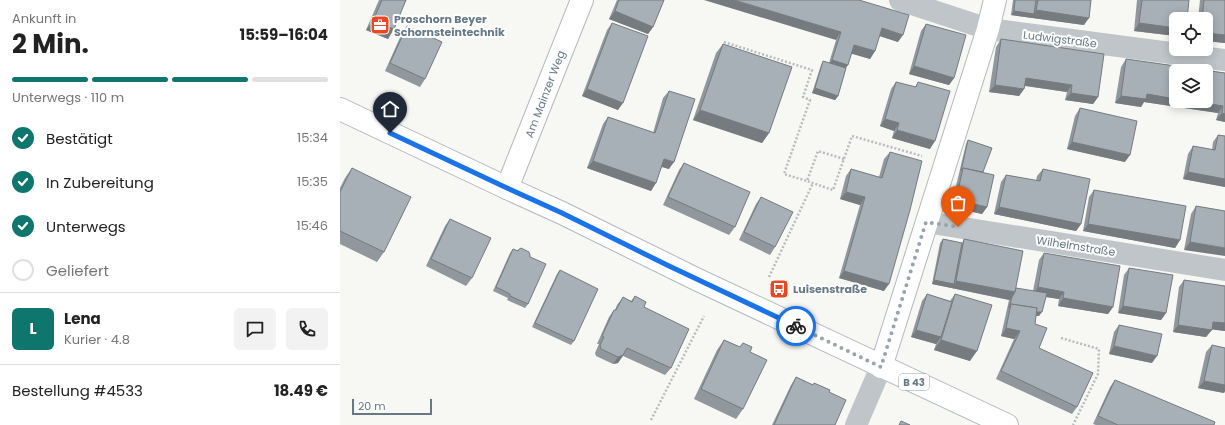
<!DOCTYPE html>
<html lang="de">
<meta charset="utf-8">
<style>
body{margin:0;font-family:Poppins,sans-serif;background:#f2f2f2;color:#222;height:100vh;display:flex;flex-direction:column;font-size:15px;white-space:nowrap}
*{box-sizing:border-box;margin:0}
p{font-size:13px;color:#767676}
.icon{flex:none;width:22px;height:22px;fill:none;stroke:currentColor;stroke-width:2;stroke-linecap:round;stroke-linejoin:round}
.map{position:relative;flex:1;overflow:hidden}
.sheet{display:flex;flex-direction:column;background:#fff;width:340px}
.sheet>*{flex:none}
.controls{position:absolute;left:829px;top:12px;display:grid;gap:8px}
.controls a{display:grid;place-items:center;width:44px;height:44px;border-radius:6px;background:#fff;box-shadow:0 2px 10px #0003;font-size:20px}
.scale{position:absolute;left:12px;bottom:10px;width:80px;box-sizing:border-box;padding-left:4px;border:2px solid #657986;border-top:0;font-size:11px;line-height:14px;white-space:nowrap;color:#657986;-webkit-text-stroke:3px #fff;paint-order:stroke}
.pin{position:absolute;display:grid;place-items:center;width:34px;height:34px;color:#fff;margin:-41px -17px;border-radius:50% 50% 50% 0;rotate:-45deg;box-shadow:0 0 4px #0007}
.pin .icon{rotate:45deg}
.courier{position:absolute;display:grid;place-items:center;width:40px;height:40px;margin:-20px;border:3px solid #1a73e8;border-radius:50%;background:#fff;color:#222;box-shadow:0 1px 5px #0007}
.headline em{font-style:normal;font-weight:700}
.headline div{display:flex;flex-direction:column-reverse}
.headline{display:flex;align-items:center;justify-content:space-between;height:68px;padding:0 12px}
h1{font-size:26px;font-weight:700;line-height:30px}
.bar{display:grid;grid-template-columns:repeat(4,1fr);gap:6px 4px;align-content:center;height:48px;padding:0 12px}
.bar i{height:5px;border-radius:3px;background:#e0e0e0}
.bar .active{background:#0f766e}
.bar p{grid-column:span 4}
.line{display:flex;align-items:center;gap:10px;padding:0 12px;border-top:1px solid #e0e0e0}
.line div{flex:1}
.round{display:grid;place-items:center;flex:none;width:42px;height:42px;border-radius:6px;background:#f2f2f2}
ol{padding:0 12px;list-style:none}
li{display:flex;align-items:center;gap:12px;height:44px}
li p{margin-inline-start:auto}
li .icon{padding:4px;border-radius:50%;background:#0f766e;color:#fff;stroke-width:4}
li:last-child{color:#767676}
li i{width:22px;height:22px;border:2px solid #e0e0e0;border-radius:50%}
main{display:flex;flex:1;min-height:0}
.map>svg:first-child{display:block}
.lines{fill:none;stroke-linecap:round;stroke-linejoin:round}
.secondary-casing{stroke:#b2b9bd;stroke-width:24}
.primary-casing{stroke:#b3b9bd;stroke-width:24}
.path{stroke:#b8bcbf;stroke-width:2.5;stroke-dasharray:2 2;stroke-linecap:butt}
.street{stroke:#c0c5c9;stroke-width:22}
.secondary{stroke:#fff;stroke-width:22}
.primary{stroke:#fff;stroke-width:22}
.wall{fill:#90979d}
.shaded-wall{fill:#757b7f}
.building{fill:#a7b0b6;stroke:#757b7f}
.done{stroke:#98a5ac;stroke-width:4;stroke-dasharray:0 7.2}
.route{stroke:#1a73e8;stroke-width:5}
.labels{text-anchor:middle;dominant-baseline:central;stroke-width:4;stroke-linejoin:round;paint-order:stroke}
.shield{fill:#fff;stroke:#93a1aa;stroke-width:1}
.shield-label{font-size:10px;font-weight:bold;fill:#657986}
.poi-label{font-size:11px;font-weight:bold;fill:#657986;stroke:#fff;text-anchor:start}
.street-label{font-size:11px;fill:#657986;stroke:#fff}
</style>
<main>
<section class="sheet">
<div class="headline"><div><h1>2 Min.</h1><p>Ankunft in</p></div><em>15:59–16:04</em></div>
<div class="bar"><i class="active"></i><i class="active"></i><i class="active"></i><i></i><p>Unterwegs · 110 m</p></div>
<ol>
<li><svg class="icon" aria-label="check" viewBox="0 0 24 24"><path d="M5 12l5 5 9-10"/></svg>Bestätigt<p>15:34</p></li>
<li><svg class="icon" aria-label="check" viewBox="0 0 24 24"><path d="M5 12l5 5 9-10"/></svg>In Zubereitung<p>15:35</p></li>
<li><svg class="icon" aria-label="check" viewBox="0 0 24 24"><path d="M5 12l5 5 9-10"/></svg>Unterwegs<p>15:46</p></li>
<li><i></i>Geliefert</li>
</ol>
<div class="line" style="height:72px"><b class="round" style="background:#0f766e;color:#fff">L</b><div><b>Lena</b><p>Kurier · 4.8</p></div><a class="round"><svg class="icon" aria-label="chat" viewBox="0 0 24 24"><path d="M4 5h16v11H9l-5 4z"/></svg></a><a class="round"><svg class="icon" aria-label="phone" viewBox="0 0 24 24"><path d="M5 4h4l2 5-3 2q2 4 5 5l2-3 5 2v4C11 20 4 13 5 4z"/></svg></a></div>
<div class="line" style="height:52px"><div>Bestellung #4533</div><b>18.49 €</b></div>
</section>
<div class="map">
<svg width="885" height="425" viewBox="0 0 885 425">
<rect width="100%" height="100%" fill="#f7f7f4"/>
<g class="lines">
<defs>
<g id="secondary">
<path d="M167,188l75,-188"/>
<path d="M541,367l107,-338 7,-29"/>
</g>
<path id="primary" d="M0,109l167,79 55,25 134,66 311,146"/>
</defs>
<use href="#secondary" class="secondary-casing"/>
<use href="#primary" class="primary-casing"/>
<g class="path">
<path d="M384,42l88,28 -9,27 7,3 -26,74 23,7"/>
<path d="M504,159l-26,-8 -11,30 26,9 19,-54 70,20"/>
<path d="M429,277l44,-94"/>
<path d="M721,338l38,11 -1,25 -25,51"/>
<path d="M311,420l53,-104"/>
</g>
<g class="street">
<path d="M560,0l88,29 237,31"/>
<path d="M586,222l299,48"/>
<path d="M516,425l25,-58"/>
</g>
<use href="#secondary" class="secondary"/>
<use href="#primary" class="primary"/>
</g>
<g class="wall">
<path d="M39,0h27l-18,39 -22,-9z"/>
<path d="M277,0h47l-11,27 -5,7 -39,-15z"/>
<path d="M519,0l39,42 -19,-6 -4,15 -5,8 -18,-6 -6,15 -8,28 -3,4 -23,-7 9,-28 2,-4 6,2 7,-23z"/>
<path d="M673,0h78l-7,25 -73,-10z"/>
<path d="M797,0h52l-13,19v17l-42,-5z"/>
<path d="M860,0h25v43l-19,-2v-22h-8z"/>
<path d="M272,23l6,87 -36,-14 25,-66z"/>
<path d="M586,24l28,54 -5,7 -40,-11 12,-43z"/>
<path d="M67,26l18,53 -5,8 -35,-16 17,-38z"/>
<path d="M661,39l97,58 -5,7 -28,-4 2,-8 -42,-6 -1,3 -5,7 -30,-4 7,-45z"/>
<path d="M383,44l46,89 -7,10 -69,-23 23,-67z"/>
<path d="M786,59l99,14v49l-9,-2 2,-7 -74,-11 -3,5 -26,-4 6,-36z"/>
<path d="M556,82l19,5 3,-5 12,67 -38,-11 2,-7 -14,-5 11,-37z"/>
<path d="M329,91v78l-7,-2 -11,24 -64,-23 16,-44 5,-7 45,16 10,-35z"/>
<path d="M740,108l45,54 -58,-13 8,-33z"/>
<path d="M878,135l7,1v51l-42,-8 5,-25 5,-8 19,4 1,-8z"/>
<path d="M628,140l15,32 4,35 -5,7 -31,-7 15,-63z"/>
<path d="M550,152l-6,139 -45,-13 21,-73 -20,-6 6,-23 5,-7 28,8 5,-18z"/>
<path d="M344,163l51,64 -6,8 -66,-30 16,-35z"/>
<path d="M12,168l32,84 -7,10 -37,-18v-56l5,-10z"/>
<path d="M703,169l38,55 -5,7 -82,-17 7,-32 5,-7 30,6 1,-5z"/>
<path d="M754,190l86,50 -5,8 -92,-17 6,-34z"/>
<path d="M421,197l14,50 -5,8 -31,-15 17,-36z"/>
<path d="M856,206l29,5 -41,39 7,-36z"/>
<path d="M110,219l22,59 -6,8 -40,-20 19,-40z"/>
<path d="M603,239l19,4 2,-4 52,49 17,3 6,-31 5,-7 69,54 -5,7 -50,-8 1,-7 -13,-2 -7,19h-3l-1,8 4,24 38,59 -5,7 -76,-35 18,-40 -13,-3 8,-36 -77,-16 8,-41z"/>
<path d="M173,249l4,2 1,-1 12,7 -2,47 -3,4 -18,-8 1,-2 -15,-7 17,-38z"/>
<path d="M789,268l37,45 -5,7 -43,-7 6,-38z"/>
<path d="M220,270l14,71 -3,4 -39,-18 25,-53z"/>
<path d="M844,280l41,6v45l-13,-2 -6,8 -33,-5 6,-45z"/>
<path d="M587,294l23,7 5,-7 15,67 -36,-11 2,-6 -25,-7 11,-36z"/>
<path d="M295,296l9,11 27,61 -6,7 -42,-19 -5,7 -5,1 -17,-8 -1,-3 4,-9h-2l12,-27 5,-7h1l2,-5 6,-8 8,4z"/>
<path d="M779,325l33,38 -43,-9 5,-22z"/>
<path d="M384,340l16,7 3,-4 7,9 -7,57 -7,10 -42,-20 23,-49z"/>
<path d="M872,345l13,3v43l-1,2 -26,-5 8,-36z"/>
<path d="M456,377l33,15 6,33h-63l19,-40z"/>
<path d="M775,380l99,45h-118l-3,-1 17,-37z"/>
</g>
<g class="shaded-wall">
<path d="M364,0h30l107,32 -5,8z"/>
<path d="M696,10l53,8 -5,7 -73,-10 3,-4 20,3z"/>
<path d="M275,11l38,16 -5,7 -39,-15z"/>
<path d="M33,21l21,8 -6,10 -22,-9z"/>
<path d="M799,23l37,5v8l-42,-5z"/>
<path d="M542,28l21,7 -5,7 -21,-7z"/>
<path d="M866,33l19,2v8l-19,-2z"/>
<path d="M514,45l21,6 -5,8 -21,-6z"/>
<path d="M492,60l16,5 -5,7 -16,-5z"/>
<path d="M574,66l40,12 -5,7 -40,-11z"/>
<path d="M686,78l46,7 -5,7 -47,-7z"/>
<path d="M655,85l29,4 -5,7 -30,-4z"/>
<path d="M475,88l23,8 -3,4 -23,-7z"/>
<path d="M247,89l36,14 -5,7 -36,-14z"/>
<path d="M731,93l27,4 -5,7 -28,-4z"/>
<path d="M807,94l29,5v2h16l31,5 -5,7 -74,-11 -3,5 -26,-4 6,-7z"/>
<path d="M360,110l69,23 -7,10 -69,-23z"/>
<path d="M882,113l3,1v8l-9,-2z"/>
<path d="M545,119l14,4 -5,8 -14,-5z"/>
<path d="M557,130l38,11 -5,8 -38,-11z"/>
<path d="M732,142l58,13 -5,7 -58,-13z"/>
<path d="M324,159l10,3 -5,7 -10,-3z"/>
<path d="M253,161l63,22 -5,8 -64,-23z"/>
<path d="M848,172l37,7v8l-42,-8z"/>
<path d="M506,192l19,5 -5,8 -20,-6z"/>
<path d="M616,200l31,7 -5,7 -31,-7z"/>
<path d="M659,207l82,17 -5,7 -82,-17z"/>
<path d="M748,224l92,16 -5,8 -92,-17z"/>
<path d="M850,242l35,6v8l-41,-6z"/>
<path d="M504,271l45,13 -5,7 -45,-13z"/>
<path d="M594,280l20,4 2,-3 59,11 -5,8 -78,-16z"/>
<path d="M698,287l26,5 -5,7 -26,-4z"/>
<path d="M723,298l50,9 -5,7 -50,-8z"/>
<path d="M783,306l43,7 -5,7 -43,-7z"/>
<path d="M671,308l31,4 -3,4 -29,-4z"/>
<path d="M873,322l12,1v8l-17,-2z"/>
<path d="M838,325l34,5 -6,7 -33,-5z"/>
<path d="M666,328l14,3 -6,8 -13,-3z"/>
<path d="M576,330l25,7 -5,7 -25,-7z"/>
<path d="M601,340l36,11 -7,10 -36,-11z"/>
<path d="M774,346l43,10 -5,7 -43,-9z"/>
<path d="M283,355l-5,8 -5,1 5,-7z"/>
<path d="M864,381l21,4v6l-1,2 -26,-5z"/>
</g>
<g class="building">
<path d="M42,0h24l-12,29 -21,-8z"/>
<path d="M279,0h45l-11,27 -38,-16z"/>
<path d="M394,0h125l50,15 -6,20 -21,-7 -7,23 -21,-6 -6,20 -16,-5 9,-28z"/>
<path d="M675,0h21l-2,14 -20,-3z"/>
<path d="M698,0h53l-2,18 -53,-8z"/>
<path d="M802,0h47l-2,19h-11v9l-37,-5z"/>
<path d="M864,0h21v35l-19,-2v-14h-4z"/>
<path d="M272,23l36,13 -25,67 -36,-14z"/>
<path d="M586,24l40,11 -12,43 -40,-12z"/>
<path d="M67,26l35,16 -17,37 -35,-16z"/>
<path d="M661,39l103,15 -6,43 -27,-4 1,-8 -46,-7 -2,11 -29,-4z"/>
<path d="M383,44l69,23 -23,66 -69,-23z"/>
<path d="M786,59l99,14v41l-3,-1 1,-7 -31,-5h14v-30h-30v28l-29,-5 -1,5 -25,-3z"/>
<path d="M483,61l23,7 -8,28 -23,-8z"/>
<path d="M556,82l20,5 2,-5 32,9 -15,50 -38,-11 2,-7 -14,-4z"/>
<path d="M329,91l26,8 -21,63 -10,-3 -8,24 -63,-22 15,-44 47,16z"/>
<path d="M740,108l57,13 -7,34 -58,-13z"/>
<path d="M878,135l7,1v43l-37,-7 5,-26 22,4z"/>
<path d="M628,140l24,8 -9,24 -20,-4 -2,3z"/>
<path d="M550,152l32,9 -12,49 -21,74 -45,-13 21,-74 -19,-5 5,-23 31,9z"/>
<path d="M344,163l66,29 -15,35 -67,-30z"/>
<path d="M12,168l59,29 -27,55 -44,-21v-39z"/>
<path d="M623,168l31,7 -7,32 -31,-7z"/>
<path d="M703,169l47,10 -9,45 -82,-17 7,-32 34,6z"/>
<path d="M754,190l92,16 -6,34 -92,-16z"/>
<path d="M421,197l32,15 -18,35 -31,-15z"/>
<path d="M856,206l29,5v37l-35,-6z"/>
<path d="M110,219l41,19 -19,40 -41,-19z"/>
<path d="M603,239l19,4 -8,41 -20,-4z"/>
<path d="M624,239l59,12 -8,41 -59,-11z"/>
<path d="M181,248l8,4 1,3v2l16,7 -18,40 -18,-8v-2l-14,-7 17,-38 5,2v-1z"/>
<path d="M704,253l76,13 -7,41 -50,-9 1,-6 -26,-5z"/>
<path d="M789,268l44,7 -7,38 -43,-7z"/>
<path d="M220,270l38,19 -24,52 -39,-18z"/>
<path d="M844,280l41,6v37l-12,-1 -1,8 -34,-5z"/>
<path d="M676,288l31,5 -5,19h-6l1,-4 -26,-4 -2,4 3,-11 3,-5z"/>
<path d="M587,294l25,8 -11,35 -25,-7z"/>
<path d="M615,294l37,11 -15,46 -36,-11z"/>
<path d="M295,296l11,6 -2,5 45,22 -18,39 -44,-20 -4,7 -5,2 -17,-8 -1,-4 4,-8 -2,-1 12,-26h2l7,-13 9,5z"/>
<path d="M671,304l26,4 -2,16 12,4 -8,20 54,25 -16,34 -76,-36 19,-40 -14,-3z"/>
<path d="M779,325l43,9 -5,22 -43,-10z"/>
<path d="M384,340l16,7 3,-4 9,4 -2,5 17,8 -24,49 -42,-20z"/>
<path d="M872,345l13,3v37l-21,-4z"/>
<path d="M456,377l17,8 1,-2 16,7 -1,2 17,8 -11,25h-61z"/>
<path d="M775,380l100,42 -1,3h-96l-20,-9z"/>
<path d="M561,421l9,4h-11z"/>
</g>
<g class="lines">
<path class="done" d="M456,326l85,41 45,-145 32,5"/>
<path class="route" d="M50,133l117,55 55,25 105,52 129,61"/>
</g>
<defs>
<symbol id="office-square" viewBox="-11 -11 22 22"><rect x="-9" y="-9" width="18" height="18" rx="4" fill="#e94822" stroke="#fff"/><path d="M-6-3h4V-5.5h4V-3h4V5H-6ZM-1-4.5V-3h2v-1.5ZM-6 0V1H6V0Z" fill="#fff"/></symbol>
<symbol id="bus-square" viewBox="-11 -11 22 22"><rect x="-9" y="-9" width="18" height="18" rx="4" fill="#e94822" stroke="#fff"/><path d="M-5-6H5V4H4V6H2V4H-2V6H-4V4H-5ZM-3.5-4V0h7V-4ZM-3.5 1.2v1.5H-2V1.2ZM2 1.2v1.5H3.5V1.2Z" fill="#fff"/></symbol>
</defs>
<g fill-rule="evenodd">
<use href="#office-square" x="29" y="14" width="22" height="22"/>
<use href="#bus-square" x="428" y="278" width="22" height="22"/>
</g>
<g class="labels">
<rect class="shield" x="559" y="374" width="30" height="16" rx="3"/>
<g class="shield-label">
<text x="574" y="382">B 43</text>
</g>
<g class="poi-label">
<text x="54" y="19">Proschorn Beyer<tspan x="54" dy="13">Schornsteintechnik</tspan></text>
<text x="453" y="289">Luisenstraße</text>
</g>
<g class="street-label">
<text transform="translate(720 39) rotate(7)">Ludwigstraße</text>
<text transform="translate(205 94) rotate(-69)">Am Mainzer Weg</text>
<text transform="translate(736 246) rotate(9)">Wilhelmstraße</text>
</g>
</g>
</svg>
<div class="controls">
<a><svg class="icon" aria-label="locate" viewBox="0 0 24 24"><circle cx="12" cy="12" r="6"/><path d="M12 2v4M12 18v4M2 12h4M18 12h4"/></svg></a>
<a><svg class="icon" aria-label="layers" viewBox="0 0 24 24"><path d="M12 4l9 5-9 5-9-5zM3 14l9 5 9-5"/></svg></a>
</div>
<div class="scale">20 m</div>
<div class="pin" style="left:618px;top:227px;background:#ea580c"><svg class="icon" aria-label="bag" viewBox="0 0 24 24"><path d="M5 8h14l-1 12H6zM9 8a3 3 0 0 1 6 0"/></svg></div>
<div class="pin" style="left:50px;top:133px;background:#1f2937"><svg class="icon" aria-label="home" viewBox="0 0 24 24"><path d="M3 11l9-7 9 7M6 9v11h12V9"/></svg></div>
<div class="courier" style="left:456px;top:326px"><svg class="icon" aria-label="bike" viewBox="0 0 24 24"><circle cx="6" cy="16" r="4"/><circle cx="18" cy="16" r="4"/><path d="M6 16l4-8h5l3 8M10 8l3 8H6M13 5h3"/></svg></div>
</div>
</main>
